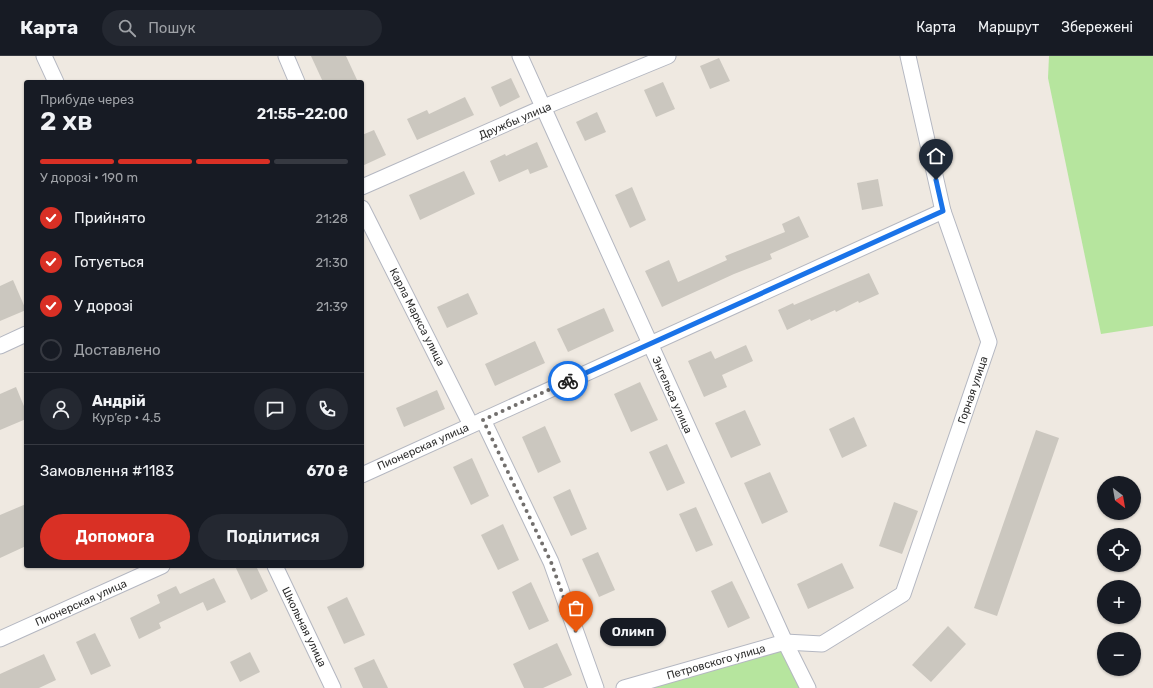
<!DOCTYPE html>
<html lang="uk">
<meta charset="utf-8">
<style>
body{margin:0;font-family:Rubik,sans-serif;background:#242831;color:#f1f3f6;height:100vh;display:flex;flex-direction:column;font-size:15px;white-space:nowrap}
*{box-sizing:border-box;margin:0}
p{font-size:13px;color:#9ea1a6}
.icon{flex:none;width:22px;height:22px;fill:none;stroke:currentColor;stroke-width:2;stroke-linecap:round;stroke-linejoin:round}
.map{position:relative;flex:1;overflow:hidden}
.side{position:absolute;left:24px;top:24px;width:340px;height:488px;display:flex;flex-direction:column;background:#171b24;border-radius:4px;box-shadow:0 1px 3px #0004}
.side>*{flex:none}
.needle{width:26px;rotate:149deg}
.buttons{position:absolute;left:1097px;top:420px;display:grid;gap:8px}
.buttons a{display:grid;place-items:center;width:44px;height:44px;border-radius:50%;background:#171b24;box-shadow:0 1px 3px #0004;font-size:20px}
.pin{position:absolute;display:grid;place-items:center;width:34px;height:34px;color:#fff;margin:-41px -17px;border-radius:50% 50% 50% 0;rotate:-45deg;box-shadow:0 0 4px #0007}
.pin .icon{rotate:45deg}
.courier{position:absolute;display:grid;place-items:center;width:40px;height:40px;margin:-20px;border:3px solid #1a73e8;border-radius:50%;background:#fff;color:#222;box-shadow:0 1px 5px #0007}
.bubble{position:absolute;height:28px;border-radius:14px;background:#171b24;box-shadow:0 1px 3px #0004;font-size:13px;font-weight:600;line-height:28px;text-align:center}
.overview em{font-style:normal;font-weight:600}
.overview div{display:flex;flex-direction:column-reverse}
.overview{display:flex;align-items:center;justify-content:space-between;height:68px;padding:0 16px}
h1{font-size:26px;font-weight:600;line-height:30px}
.bar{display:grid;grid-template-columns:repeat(4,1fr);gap:6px 4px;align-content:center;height:48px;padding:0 16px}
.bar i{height:5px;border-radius:3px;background:#363941}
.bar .active{background:#d93025}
.bar p{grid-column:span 4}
.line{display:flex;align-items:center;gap:10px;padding:0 16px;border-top:1px solid #363941}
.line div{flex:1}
.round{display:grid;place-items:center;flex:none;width:42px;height:42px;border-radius:21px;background:#242831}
ol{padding:0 16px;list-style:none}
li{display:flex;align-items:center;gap:12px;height:44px}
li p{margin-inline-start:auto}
li .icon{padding:4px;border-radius:50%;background:#d93025;color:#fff;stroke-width:4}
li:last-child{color:#9ea1a6}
li i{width:22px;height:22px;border:2px solid #363941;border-radius:50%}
.primary-button{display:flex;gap:8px;margin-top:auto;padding:8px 16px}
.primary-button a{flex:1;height:46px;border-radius:24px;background:#d93025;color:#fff;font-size:16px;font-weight:600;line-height:46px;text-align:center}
.primary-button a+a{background:#242831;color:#f1f3f6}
header{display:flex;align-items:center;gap:24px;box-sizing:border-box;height:56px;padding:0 20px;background:#171b24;border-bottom:1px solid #363941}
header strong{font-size:19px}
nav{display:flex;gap:22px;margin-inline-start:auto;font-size:14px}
.search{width:280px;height:36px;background:#242831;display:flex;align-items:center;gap:10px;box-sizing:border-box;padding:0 14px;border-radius:22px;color:#9ea1a6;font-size:15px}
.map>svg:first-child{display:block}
.green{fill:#b6e59e}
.building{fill:#cbc7bf}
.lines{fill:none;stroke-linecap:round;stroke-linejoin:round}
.street-casing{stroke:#b4b7c1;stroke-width:17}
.street{stroke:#fff;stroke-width:15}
.done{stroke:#726f6d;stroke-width:4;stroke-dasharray:0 7.2}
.route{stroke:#1a73e8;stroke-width:5}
.labels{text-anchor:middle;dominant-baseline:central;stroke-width:3;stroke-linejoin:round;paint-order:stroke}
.street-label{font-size:11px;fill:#2e2e2e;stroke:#fff}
</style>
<header>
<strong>Карта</strong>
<div class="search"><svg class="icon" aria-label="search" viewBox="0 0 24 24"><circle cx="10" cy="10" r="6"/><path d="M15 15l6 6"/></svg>Пошук</div>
<nav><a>Карта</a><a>Маршрут</a><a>Збережені</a></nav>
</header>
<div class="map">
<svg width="1153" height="632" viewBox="0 0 1153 632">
<rect width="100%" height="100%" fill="#efe9e1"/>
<g class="green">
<path d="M1049,0h104v270l-52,8 -53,-256z"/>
<path d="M785,586l23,46h-184z"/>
</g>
<g class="building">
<path d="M311,0h35l12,26h-35z"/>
<path d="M719,2l11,23 -20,8 -10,-23z"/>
<path d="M511,22l9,19 -20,10 -9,-20z"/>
<path d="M663,26l12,27 -19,8 -12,-27z"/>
<path d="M465,41l9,18 -57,25 -10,-21 20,-9 2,4z"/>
<path d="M597,56l9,20 -21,9 -9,-19z"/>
<path d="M374,74l12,25 -24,11v-31z"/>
<path d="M537,86l11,25 -18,7 -2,-5 -29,13 -9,-21 15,-7 1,2z"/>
<path d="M464,115l11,23 -55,26 -11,-25z"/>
<path d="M878,123l5,27 -21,4 -5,-27z"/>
<path d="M632,131l14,33 -16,8 -15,-33z"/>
<path d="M799,160l10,21 -39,17 2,5 -38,15 -72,33 -17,-36 24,-11 9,22 49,-22 -2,-4 60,-24 -3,-8z"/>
<path d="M869,217l10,21 -20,9 -1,-2 -22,11 -1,-2 -24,11 -1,-2 -23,11 -9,-20 15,-7 1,2z"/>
<path d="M13,224l13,30 -26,11v-35z"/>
<path d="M468,237l10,21 -31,14 -10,-21z"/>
<path d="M604,252l10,23 -46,21 -11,-23z"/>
<path d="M535,285l10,22 -50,23 -10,-22z"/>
<path d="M746,289l7,16 -31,14 5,12 -23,10 -16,-36 23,-10 4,8z"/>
<path d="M640,326l18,38 -27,12 -17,-38z"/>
<path d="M16,331l10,24v8l-26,11v-36z"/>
<path d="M437,334l8,19 -41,18 -8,-19z"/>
<path d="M745,354l16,35 -30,13 -16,-35z"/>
<path d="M854,361l13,29 -25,12 -13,-29z"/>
<path d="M545,370l16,36 -23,11 -16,-36z"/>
<path d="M1036,374l23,8 -62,178 -23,-8z"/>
<path d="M667,388l18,39 -18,8 -18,-39z"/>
<path d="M472,402l17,38 -18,9 -18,-38z"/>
<path d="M770,416l18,40 -26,12 -18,-41z"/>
<path d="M570,433l17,40 -16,7 -18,-39z"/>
<path d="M894,446l24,9 -16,43 -23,-8z"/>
<path d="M26,448v42l-26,12v-43z"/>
<path d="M696,451l17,38 -17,7 -17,-38z"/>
<path d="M503,468l16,36 -21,10 -17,-35z"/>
<path d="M598,496l17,38 -16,7 -17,-38z"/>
<path d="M842,507l12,25 -46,21 -11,-25z"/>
<path d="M235,510h21l12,25 -17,9z"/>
<path d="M214,522l12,24 -19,9 -4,-9 -44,21 2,5 -22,11 -9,-21 30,-15 -3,-8 19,-9 4,8z"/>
<path d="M732,525l18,37 -22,10 -17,-37z"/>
<path d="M531,526l18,39 -20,9 -17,-38z"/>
<path d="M347,541l18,38 -21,9 -17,-37z"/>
<path d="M948,570l18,18 -35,38 -19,-17z"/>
<path d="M95,577l16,33 -20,9 -15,-33z"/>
<path d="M557,587l15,32 -29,13h-19l-11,-24z"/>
<path d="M250,596l10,20 -20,10 -10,-20z"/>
<path d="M44,598l12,26 -17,8h-39v-14z"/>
<path d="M374,603l14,29h-25l-9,-20z"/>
</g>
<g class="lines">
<defs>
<g id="street">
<path d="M44,0l12,26"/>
<path d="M286,0l11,26"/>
<path d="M520,0l265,586 23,46"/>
<path d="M362,131l182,-80 124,-51"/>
<path d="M362,152l109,217"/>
<path d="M0,290l26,-12"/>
<path d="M483,364l68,142 45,126"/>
<path d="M362,419l581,-264"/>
<path d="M275,510l58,122"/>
<path d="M0,583l162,-73"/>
<path d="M624,632l161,-46 37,2 81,-50 86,-252 -46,-131 -35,-155"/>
</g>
</defs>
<use href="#street" class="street-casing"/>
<use href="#street" class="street"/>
</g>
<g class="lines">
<path class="done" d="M568,325l-85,39 68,142 25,70"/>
<path class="route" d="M568,325l375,-170 -7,-31"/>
</g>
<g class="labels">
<g class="street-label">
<text transform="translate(515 65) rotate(-23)">Дружбы улица</text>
<text transform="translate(417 261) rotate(63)">Карла Маркса улица</text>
<text transform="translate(973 334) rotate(-71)">Горная улица</text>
<text transform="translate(672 339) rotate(66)">Энгельса улица</text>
<text transform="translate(423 391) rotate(-24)">Пионерская улица</text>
<text transform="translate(81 547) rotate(-24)">Пионерская улица</text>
<text transform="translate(304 571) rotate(64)">Школьная улица</text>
<text transform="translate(716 606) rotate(-16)">Петровского улица</text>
</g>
</g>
</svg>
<div class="buttons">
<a><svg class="needle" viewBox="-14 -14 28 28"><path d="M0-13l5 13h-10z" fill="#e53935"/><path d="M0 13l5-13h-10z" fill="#9ea1a6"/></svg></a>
<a><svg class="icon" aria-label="locate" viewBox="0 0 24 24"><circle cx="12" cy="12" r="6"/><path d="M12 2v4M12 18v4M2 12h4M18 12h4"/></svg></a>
<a>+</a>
<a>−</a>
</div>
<div class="pin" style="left:576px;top:576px;background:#ea580c"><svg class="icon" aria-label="bag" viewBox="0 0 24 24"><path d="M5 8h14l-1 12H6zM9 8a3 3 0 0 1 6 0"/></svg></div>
<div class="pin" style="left:936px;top:124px;background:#1f2937"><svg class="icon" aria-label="home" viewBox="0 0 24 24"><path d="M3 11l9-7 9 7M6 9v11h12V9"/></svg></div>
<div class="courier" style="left:568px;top:325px"><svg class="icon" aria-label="bike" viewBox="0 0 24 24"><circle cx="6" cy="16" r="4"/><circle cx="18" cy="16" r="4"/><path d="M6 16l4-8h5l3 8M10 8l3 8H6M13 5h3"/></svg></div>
<div class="bubble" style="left:600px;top:562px;width:66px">Олимп</div>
<section class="side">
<div class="overview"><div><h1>2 хв</h1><p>Прибуде через</p></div><em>21:55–22:00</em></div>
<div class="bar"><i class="active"></i><i class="active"></i><i class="active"></i><i></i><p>У дорозі · 190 m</p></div>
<ol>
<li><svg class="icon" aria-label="check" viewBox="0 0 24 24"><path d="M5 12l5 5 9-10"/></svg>Прийнято<p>21:28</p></li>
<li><svg class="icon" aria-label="check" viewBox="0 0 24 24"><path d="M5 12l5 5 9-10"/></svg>Готується<p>21:30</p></li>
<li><svg class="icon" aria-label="check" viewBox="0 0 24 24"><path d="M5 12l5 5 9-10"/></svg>У дорозі<p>21:39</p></li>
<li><i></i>Доставлено</li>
</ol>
<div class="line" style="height:72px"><a class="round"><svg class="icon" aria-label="person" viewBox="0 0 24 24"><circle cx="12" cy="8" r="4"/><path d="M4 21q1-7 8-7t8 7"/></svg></a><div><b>Андрій</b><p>Кур’єр · 4.5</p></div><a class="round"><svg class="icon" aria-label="chat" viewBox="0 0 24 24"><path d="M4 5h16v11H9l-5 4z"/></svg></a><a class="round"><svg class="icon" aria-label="phone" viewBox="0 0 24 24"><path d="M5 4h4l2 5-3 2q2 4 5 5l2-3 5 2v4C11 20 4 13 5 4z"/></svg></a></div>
<div class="line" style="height:52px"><div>Замовлення #1183</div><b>670 ₴</b></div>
<div class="primary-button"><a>Допомога</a><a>Поділитися</a></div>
</section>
</div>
